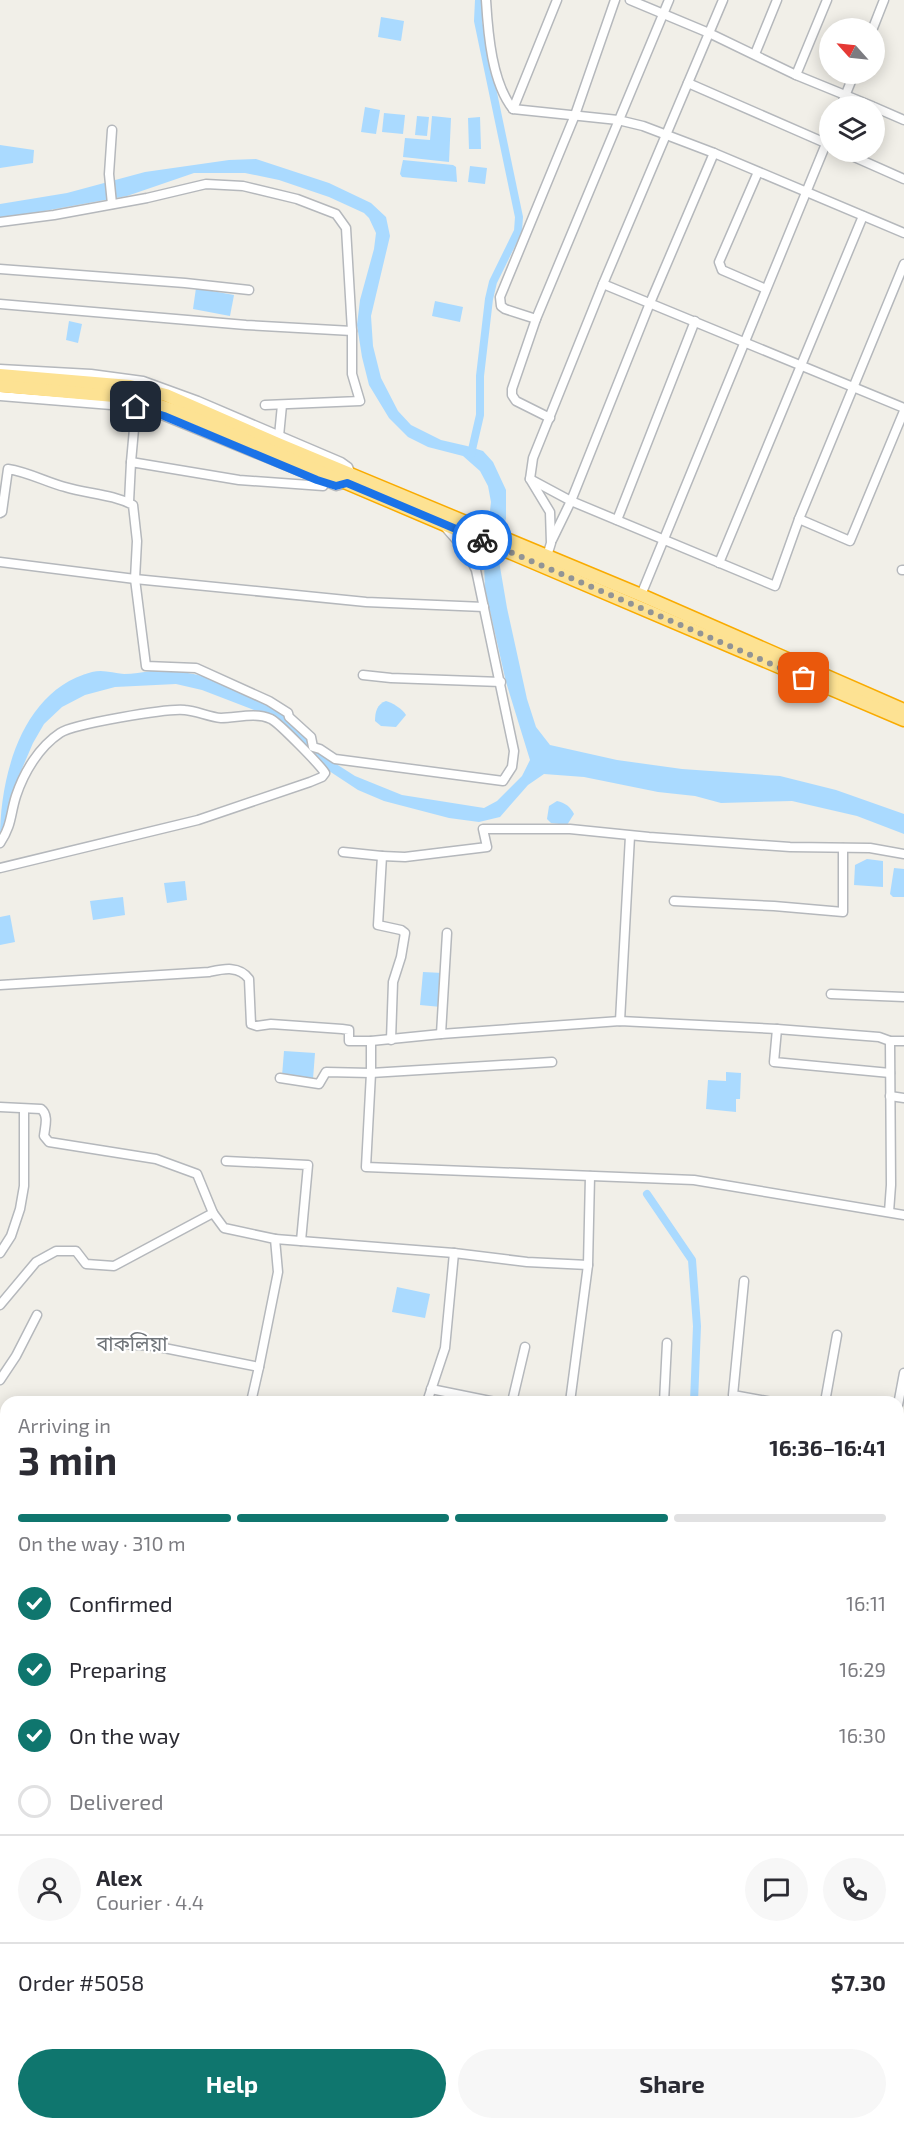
<!DOCTYPE html>
<meta charset="utf-8">
<style>
body{margin:0;font-family:"Exo 2","Noto Sans Bengali",sans-serif;background:#f7f7f7;color:#2b2b33;height:100vh;display:flex;flex-direction:column;font-size:22px;white-space:nowrap}
*{box-sizing:border-box;margin:0}
p{font-size:20px;color:#7c7c81}
.icon{flex:none;width:33px;height:33px;fill:none;stroke:currentColor;stroke-width:2;stroke-linecap:round;stroke-linejoin:round}
.map{position:relative;flex:1;overflow:hidden}
.side{position:absolute;left:0px;top:1396px;width:904px;height:734px;display:flex;flex-direction:column;background:#fff;border-radius:18px 18px 0 0;box-shadow:0 3px 15px #0003}
.side>*{flex:none}
.needle{width:39px;rotate:297deg}
.tools{position:absolute;left:819px;top:18px;display:grid;gap:12px}
.tools a{display:grid;place-items:center;width:66px;height:66px;border-radius:50%;background:#fff;box-shadow:0 3px 15px #0003;font-size:30px}
.pin{position:absolute;display:grid;place-items:center;width:51px;height:51px;color:#fff;margin:-26px;border-radius:12px;box-shadow:0 3px 9px #0006}
.courier{position:absolute;display:grid;place-items:center;width:60px;height:60px;margin:-30px;border:4px solid #1a73e8;border-radius:50%;background:#fff;color:#222;box-shadow:0 2px 8px #0007}
.headline em{font-style:normal;font-weight:700}
.headline div{display:flex;flex-direction:column-reverse}
.headline{display:flex;align-items:center;justify-content:space-between;height:102px;padding:0 18px}
h1{font-size:39px;font-weight:700;line-height:45px}
.bar{display:grid;grid-template-columns:repeat(4,1fr);gap:9px 6px;align-content:center;height:72px;padding:0 18px}
.bar i{height:8px;border-radius:4px;background:#e1e1e2}
.bar .on{background:#0f766e}
.bar p{grid-column:span 4}
.line{display:flex;align-items:center;gap:15px;padding:0 18px;border-top:2px solid #e1e1e2}
.line div{flex:1}
.round{display:grid;place-items:center;flex:none;width:63px;height:63px;border-radius:32px;background:#f7f7f7}
ol{padding:0 18px;list-style:none}
li{display:flex;align-items:center;gap:18px;height:66px}
li p{margin-inline-start:auto}
li .icon{padding:6px;border-radius:50%;background:#0f766e;color:#fff;stroke-width:4}
li:last-child{color:#7c7c81}
li i{width:33px;height:33px;border:3px solid #e1e1e2;border-radius:50%}
.primary-button{display:flex;gap:12px;margin-top:auto;padding:12px 18px}
.primary-button a{flex:1;height:69px;border-radius:36px;background:#0f766e;color:#fff;font-size:24px;font-weight:700;line-height:69px;text-align:center}
.primary-button a+a{background:#f7f7f7;color:#2b2b33}
.map>svg:first-child{display:block}
.water{fill:#aadaff}
.lines{fill:none;stroke-linecap:round;stroke-linejoin:round}
.canal{stroke:#aadaff;stroke-width:8}
.minor-casing{stroke:#b5b8bc;stroke-width:11}
.highway-casing{stroke:#f9ab00;stroke-width:15}
.minor{stroke:#fff;stroke-width:8}
.highway{stroke:#fde293;stroke-width:12}
.done{stroke:#929495;stroke-width:6;stroke-dasharray:0 10.8}
.route{stroke:#1a73e8;stroke-width:8}
.labels{text-anchor:middle;dominant-baseline:central;stroke-width:4.5;stroke-linejoin:round;paint-order:stroke}
.neighbourhood-label{font-size:20px;fill:#70757a;stroke:#fff}
</style>
<div class="map">
<svg width="904" height="2129" viewBox="0 0 904 2129">
<rect width="100%" height="100%" fill="#f1efe8"/>
<g class="water">
<path d="M381,17l23,4 -3,20 -23,-4z"/>
<path d="M365,107l15,3 -4,24 -15,-2z"/>
<path d="M384,113l21,2 -2,19 -21,-2z"/>
<path d="M417,116l12,1 -2,19 -12,-1z"/>
<path d="M432,116l19,2 -2,44 -46,-5 2,-19 25,2z"/>
<path d="M480,117l1,32h-12l-1,-31z"/>
<path d="M0,145l34,5 -1,13 -33,5z"/>
<path d="M256,159l73,24 42,20 15,14 4,19 -19,80 2,30 8,32 17,33 13,14 30,15 26,6 16,5 10,11 13,28v28l-7,43 8,47 20,91 9,28 14,18 67,15 65,9 98,7 56,14 68,24v20l-47,-18 -65,-15 -71,2 -26,-7 -37,-4 -74,-15 -40,-3 -16,11 -28,32 -21,5 -30,-4 -65,-17 -26,-11 -41,-27 -55,-50 -60,-23 -26,-6 -61,3 -30,8 -23,12 -18,17 -11,19 -15,35 -9,39 -9,21c0,-62 22,-148 92,-166 11,-3 21,1 32,2 9,0 18,-2 27,-3 19,-1 37,1 55,6l73,32 51,51 25,16 47,19 82,13 13,-7 25,-25 8,-16 -24,-78 -21,-93 -1,-25 7,-62 -3,-16 -8,-15 -17,-15 -35,-9 -20,-10 -19,-19 -20,-33 -7,-28 -5,-32 3,-25 14,-51 2,-16 -7,-15 -5,-5 -35,-16 -50,-17 -34,-7h-51l-67,23 -127,23v-15l67,-11 78,-21 84,-12z"/>
<path d="M403,160l50,5 3,2 1,15 -55,-5 -2,-3z"/>
<path d="M470,166l17,2 -2,16 -17,-2z"/>
<path d="M196,288l38,7 -4,21 -37,-7z"/>
<path d="M435,301l28,6 -3,15 -28,-6z"/>
<path d="M69,321l13,3 -4,19 -12,-3z"/>
<path d="M386,701c5,1 17,8 20,14l-10,12 -15,-1 -6,-5c0,-9 2,-17 11,-20z"/>
<path d="M557,801c8,2 13,5 17,13l-7,11 -16,-2 -4,-4 2,-13z"/>
<path d="M867,859l16,2v26l-29,-2 1,-20z"/>
<path d="M894,868l10,1v28h-11l-3,-3z"/>
<path d="M185,881l2,19 -20,3 -3,-20z"/>
<path d="M123,897l2,18 -32,5 -3,-19z"/>
<path d="M10,915l5,27 -15,3v-28z"/>
<path d="M423,972l20,1 -2,34 -21,-2z"/>
<path d="M284,1051l31,2 -2,26 -31,-3z"/>
<path d="M726,1072l15,1 -1,26h-4v13l-30,-3 2,-29 18,1z"/>
<path d="M397,1287l33,7 -5,24 -33,-6z"/>
</g>
<g class="lines">
<g class="canal">
<path d="M471,454l9,-39v-39l9,-77 4,-17 25,-51 1,-14 -41,-196 1,-21"/>
<path d="M647,1194l45,66 5,66 -3,76"/>
<path d="M791,2124l7,5"/>
</g>
<defs>
<g id="minor">
<path d="M486,0c2,34 6,83 27,109l105,11 25,6 71,27 190,80"/>
<path d="M630,0l79,33 87,42 76,31"/>
<path d="M873,28l11,-28"/>
<path d="M755,54l22,-54"/>
<path d="M796,75l31,-75"/>
<path d="M688,83l142,62"/>
<path d="M841,106l13,-32"/>
<path d="M874,107l30,13"/>
<path d="M513,109l44,-109"/>
<path d="M843,152l61,27"/>
<path d="M758,172l-39,90 3,8 44,19"/>
<path d="M112,204l-3,-30 3,-44"/>
<path d="M0,222l54,-7 93,-17 59,-14 37,2 54,13 39,15 10,14 6,103v43l8,27 -95,4"/>
<path d="M0,269l185,14 64,7"/>
<path d="M603,284l301,124"/>
<path d="M0,304l246,21 106,6"/>
<path d="M536,319l-31,-10 -4,-3 -1,-9 75,-182 40,-115"/>
<path d="M0,369l91,5 52,7 55,20 143,61 7,5 3,7 -4,9 -11,3 -172,-70 -28,-9 -136,-11"/>
<path d="M550,418l-34,-17 -4,-6v-6l24,-70 133,-319"/>
<path d="M279,436l3,-31"/>
<path d="M131,462l5,-55"/>
<path d="M530,479l41,22 204,85 24,-67 105,-255"/>
<path d="M129,502l2,-40 108,18 84,6"/>
<path d="M0,513l2,-1 6,-43c20,3 38,13 57,18 23,7 47,7 68,18l4,36 -2,38 11,87 50,2 73,33 19,12 1,4 22,20 2,10 7,2 15,10 168,22 9,-14 2,-16 -38,-181 -9,-18 -21,-24"/>
<path d="M799,519l51,22 54,-130"/>
<path d="M617,520l78,-199"/>
<path d="M552,540l19,-39 79,-198 64,-150"/>
<path d="M547,556l4,-13 -1,-31 -20,-33 3,-21 70,-174 120,-284"/>
<path d="M0,562l135,17 231,23 118,5"/>
<path d="M719,563l144,-347"/>
<path d="M902,570h2"/>
<path d="M641,595l189,-461"/>
<path d="M363,675l28,3 110,4"/>
<path d="M0,843c12,-18 10,-28 16,-47 8,-24 23,-49 44,-63 13,-9 108,-25 125,-23 12,1 24,7 36,8 16,0 34,-6 50,1 8,4 49,46 54,54l-3,4 -12,5 -112,38 -198,48"/>
<path d="M343,852l39,4"/>
<path d="M674,901l100,5 69,6v-64"/>
<path d="M0,985l209,-13c14,-3 30,-7 40,7l2,45 6,2 14,-2 71,5 7,1v11h22l70,-7 179,-13 157,8 102,8 11,4h14"/>
<path d="M831,994l73,3"/>
<path d="M620,1021l10,-185"/>
<path d="M777,1029l-3,33 116,11"/>
<path d="M441,1034l6,-101"/>
<path d="M391,1040l2,-58 8,-25 4,-24 -4,-3 -23,-5 4,-69 23,1 82,-10 -4,-18h87l79,8 141,10 80,1 34,6"/>
<path d="M371,1041v32l-5,94 328,13 210,35"/>
<path d="M280,1078l39,6 7,-12 45,1 181,-11"/>
<path d="M890,1096l14,2"/>
<path d="M0,1107l41,2c8,6 4,18 3,27l5,6 107,17 41,15 16,39"/>
<path d="M226,1161l82,4 -7,76"/>
<path d="M889,1212l2,-27 -1,-144"/>
<path d="M275,1239l179,14 73,9 61,3"/>
<path d="M0,1253l11,-17 9,-27 4,-23v-77"/>
<path d="M744,1281l-11,114 39,7"/>
<path d="M0,1305l36,-43 20,-11h20l10,13 28,2 99,-53 11,15 51,11 3,33 -19,95 -105,-21 -51,-3"/>
<path d="M0,1380l16,-24 21,-41"/>
<path d="M431,1389l64,13"/>
<path d="M251,1402l8,-35"/>
<path d="M427,1402l18,-54 9,-95"/>
<path d="M512,1402l13,-55"/>
<path d="M570,1402l18,-137 2,-89"/>
<path d="M664,1402l3,-59"/>
<path d="M825,1402l12,-67"/>
<path d="M898,1405l6,-32"/>
<path d="M898,1429l6,1"/>
<path d="M0,1435l6,7"/>
<path d="M898,1545l6,2"/>
<path d="M898,1636l6,-4"/>
<path d="M898,1646l6,12"/>
<path d="M0,1659l6,10"/>
<path d="M898,1717h6"/>
<path d="M0,1793l6,3"/>
<path d="M898,1827l6,-3"/>
<path d="M898,1950l6,10"/>
<path d="M898,2098l6,-8"/>
<path d="M403,2124l8,5"/>
<path d="M114,2129l2,-5"/>
<path d="M132,2129l8,-5"/>
<path d="M335,2129l3,-5"/>
<path d="M449,2129l11,-3 10,3"/>
<path d="M479,2129l4,-5"/>
<path d="M594,2129l4,-5"/>
<path d="M653,2129l3,-5"/>
<path d="M698,2129l3,-5"/>
<path d="M878,2129l4,-5"/>
</g>
<g id="highway">
<path d="M0,375l130,11 36,9 112,49 363,151 263,115"/>
<path d="M0,386l137,12 52,18 715,304"/>
</g>
</defs>
<use href="#minor" class="minor-casing"/>
<use href="#highway" class="highway-casing"/>
<use href="#minor" class="minor"/>
<use href="#highway" class="highway"/>
</g>
<g class="lines">
<path class="done" d="M482,540l322,138"/>
<path class="route" d="M136,407l28,9 153,64 19,6 11,-3 135,57"/>
</g>
<g class="labels">
<g class="neighbourhood-label">
<text x="132" y="1343">বাকলিয়া</text>
</g>
</g>
</svg>
<div class="tools">
<a><svg class="needle" viewBox="-14 -14 28 28"><path d="M0-13l5 13h-10z" fill="#e53935"/><path d="M0 13l5-13h-10z" fill="#7c7c81"/></svg></a>
<a><svg class="icon" aria-label="layers" viewBox="0 0 24 24"><path d="M12 4l9 5-9 5-9-5zM3 14l9 5 9-5"/></svg></a>
</div>
<div class="pin" style="left:804px;top:678px;background:#ea580c"><svg class="icon" aria-label="bag" viewBox="0 0 24 24"><path d="M5 8h14l-1 12H6zM9 8a3 3 0 0 1 6 0"/></svg></div>
<div class="pin" style="left:136px;top:407px;background:#1f2937"><svg class="icon" aria-label="home" viewBox="0 0 24 24"><path d="M3 11l9-7 9 7M6 9v11h12V9"/></svg></div>
<div class="courier" style="left:482px;top:540px"><svg class="icon" aria-label="bike" viewBox="0 0 24 24"><circle cx="6" cy="16" r="4"/><circle cx="18" cy="16" r="4"/><path d="M6 16l4-8h5l3 8M10 8l3 8H6M13 5h3"/></svg></div>
<section class="side">
<div class="headline"><div><h1>3 min</h1><p>Arriving in</p></div><em>16:36–16:41</em></div>
<div class="bar"><i class="on"></i><i class="on"></i><i class="on"></i><i></i><p>On the way · 310 m</p></div>
<ol>
<li><svg class="icon" aria-label="check" viewBox="0 0 24 24"><path d="M5 12l5 5 9-10"/></svg>Confirmed<p>16:11</p></li>
<li><svg class="icon" aria-label="check" viewBox="0 0 24 24"><path d="M5 12l5 5 9-10"/></svg>Preparing<p>16:29</p></li>
<li><svg class="icon" aria-label="check" viewBox="0 0 24 24"><path d="M5 12l5 5 9-10"/></svg>On the way<p>16:30</p></li>
<li><i></i>Delivered</li>
</ol>
<div class="line" style="height:108px"><a class="round"><svg class="icon" aria-label="person" viewBox="0 0 24 24"><circle cx="12" cy="8" r="4"/><path d="M4 21q1-7 8-7t8 7"/></svg></a><div><b>Alex</b><p>Courier · 4.4</p></div><a class="round"><svg class="icon" aria-label="chat" viewBox="0 0 24 24"><path d="M4 5h16v11H9l-5 4z"/></svg></a><a class="round"><svg class="icon" aria-label="phone" viewBox="0 0 24 24"><path d="M5 4h4l2 5-3 2q2 4 5 5l2-3 5 2v4C11 20 4 13 5 4z"/></svg></a></div>
<div class="line" style="height:78px"><div>Order #5058</div><b>$7.30</b></div>
<div class="primary-button"><a>Help</a><a>Share</a></div>
</section>
</div>
